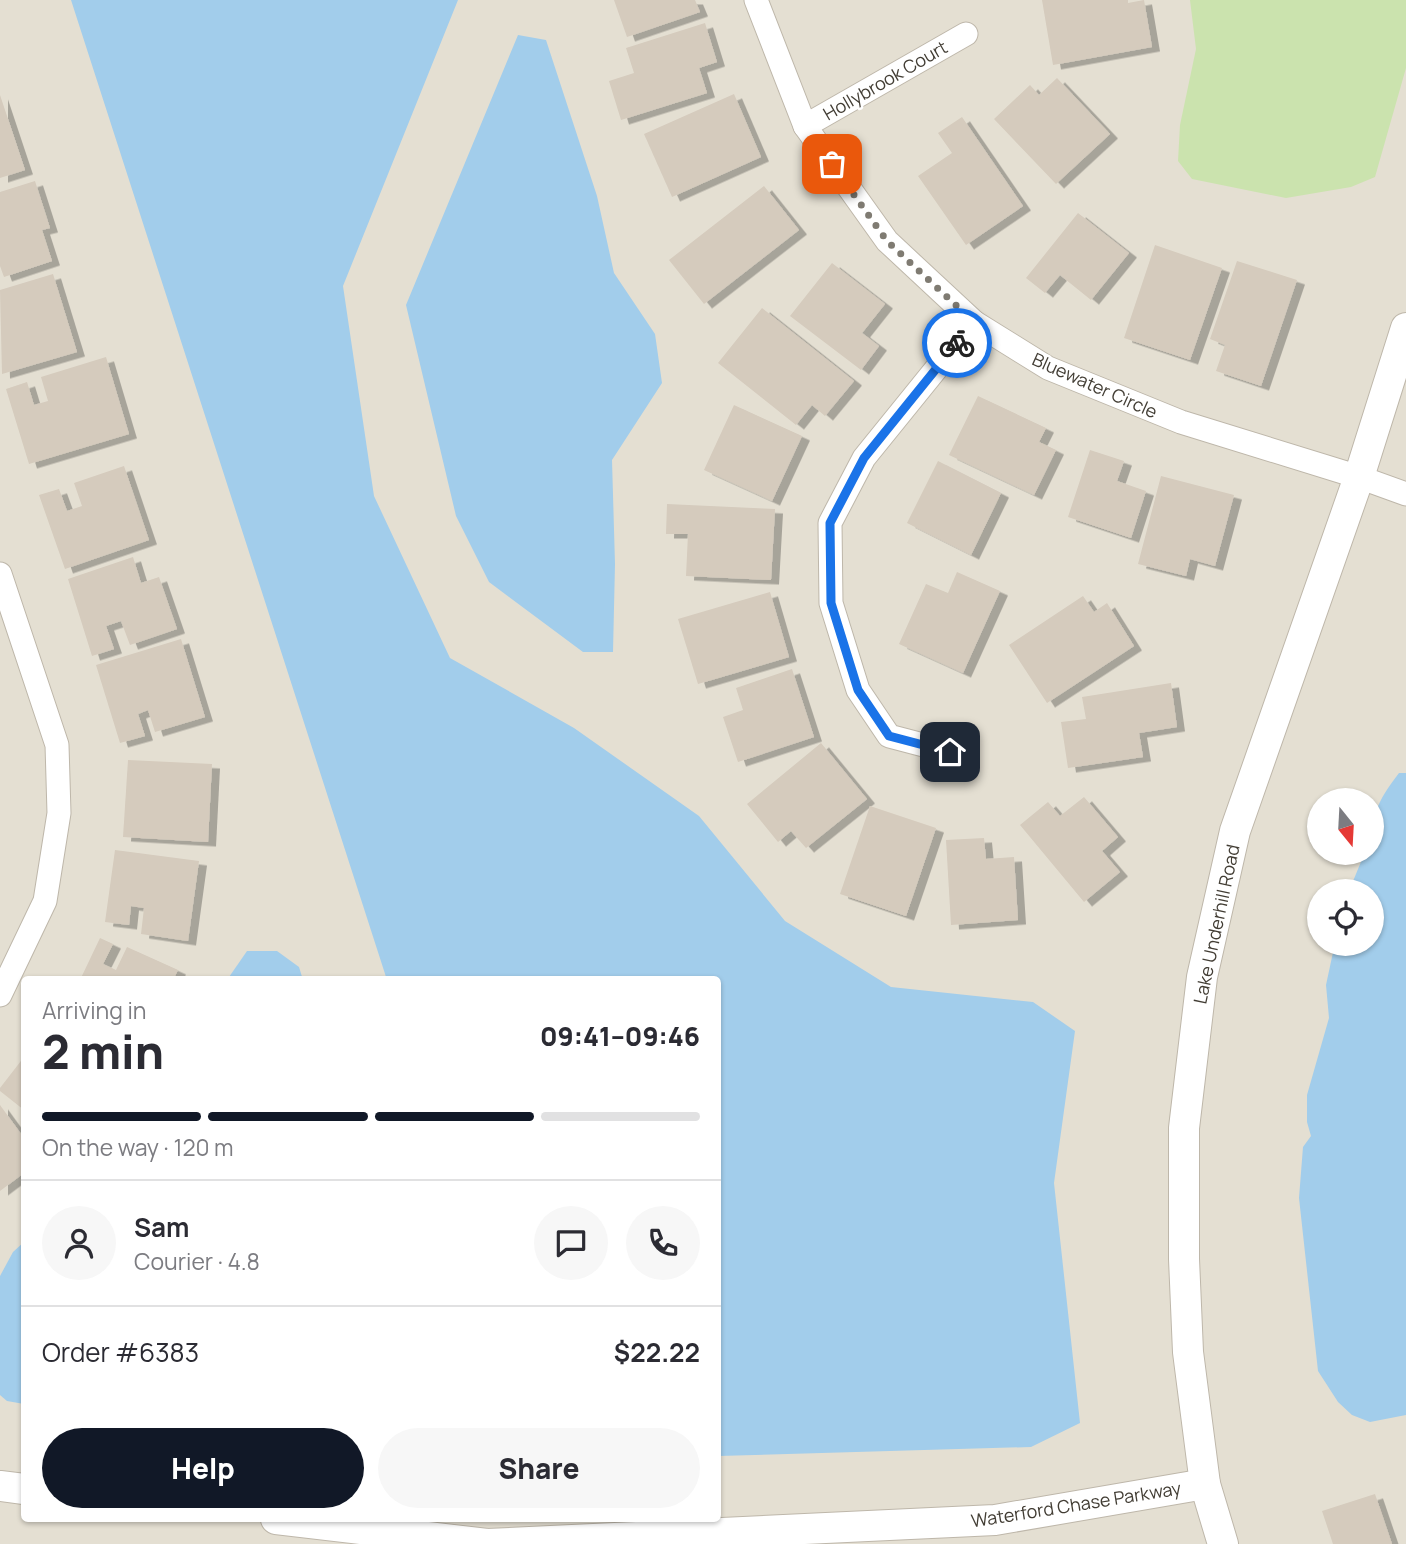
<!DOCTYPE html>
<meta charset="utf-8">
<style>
body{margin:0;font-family:Manrope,sans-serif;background:#f7f7f7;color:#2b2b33;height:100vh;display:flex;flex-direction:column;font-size:26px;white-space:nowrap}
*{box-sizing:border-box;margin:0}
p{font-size:23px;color:#7c7c81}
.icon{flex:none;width:38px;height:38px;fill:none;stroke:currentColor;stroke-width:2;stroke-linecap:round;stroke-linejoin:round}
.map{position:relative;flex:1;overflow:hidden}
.drawer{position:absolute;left:21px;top:976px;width:700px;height:546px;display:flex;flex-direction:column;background:#fff;border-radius:7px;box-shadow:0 2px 5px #0004}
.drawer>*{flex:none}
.needle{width:46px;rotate:162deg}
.controls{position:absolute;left:1307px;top:788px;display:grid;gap:14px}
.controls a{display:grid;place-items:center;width:77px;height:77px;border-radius:50%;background:#fff;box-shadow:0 2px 5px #0004;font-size:35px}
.pin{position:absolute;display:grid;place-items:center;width:60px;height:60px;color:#fff;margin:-30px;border-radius:14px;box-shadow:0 4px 10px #0006}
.courier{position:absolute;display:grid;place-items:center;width:70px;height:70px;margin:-35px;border:5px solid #1a73e8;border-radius:50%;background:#fff;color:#222;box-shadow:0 2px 9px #0007}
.summary em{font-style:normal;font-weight:800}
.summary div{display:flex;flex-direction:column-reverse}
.summary{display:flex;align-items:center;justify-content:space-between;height:119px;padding:0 21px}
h1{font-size:46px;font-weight:800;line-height:52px}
.bar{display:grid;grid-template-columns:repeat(4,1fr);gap:10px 7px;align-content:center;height:84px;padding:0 21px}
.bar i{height:9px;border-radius:5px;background:#e1e1e2}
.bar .selected{background:#111827}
.bar p{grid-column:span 4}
.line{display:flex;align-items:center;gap:18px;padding:0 21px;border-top:2px solid #e1e1e2}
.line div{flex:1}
.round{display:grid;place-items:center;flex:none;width:74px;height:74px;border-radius:37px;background:#f7f7f7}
.cta{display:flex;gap:14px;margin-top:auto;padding:14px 21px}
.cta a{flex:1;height:80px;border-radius:42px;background:#111827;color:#fff;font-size:28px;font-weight:800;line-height:80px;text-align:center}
.cta a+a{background:#f7f7f7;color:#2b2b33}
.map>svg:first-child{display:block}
.residential{fill:#e4dfd2;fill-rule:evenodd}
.green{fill:#cbe3ae}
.water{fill:#a2cdeb}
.building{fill:#d5cbbd;filter:url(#shadow)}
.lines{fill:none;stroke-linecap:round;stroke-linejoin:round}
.minor-casing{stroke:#beb7aa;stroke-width:25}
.tertiary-casing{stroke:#beb7aa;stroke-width:32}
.minor{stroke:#fff;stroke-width:23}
.tertiary{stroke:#fff;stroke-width:30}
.done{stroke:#7f7b72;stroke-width:7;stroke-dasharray:0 12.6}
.route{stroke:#1a73e8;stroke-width:9}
.labels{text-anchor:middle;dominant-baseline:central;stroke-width:5;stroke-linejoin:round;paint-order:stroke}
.street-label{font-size:18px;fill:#423d34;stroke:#fff}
</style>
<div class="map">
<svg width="1406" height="1544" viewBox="0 0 1406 1544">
<defs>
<filter id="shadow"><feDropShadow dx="8" dy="4.5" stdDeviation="0" flood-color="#0004"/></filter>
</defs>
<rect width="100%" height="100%" fill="#f1ede4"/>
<path class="residential" d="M0,0h1406v1544h-1406zM1320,800h52v52h-52zM1320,891h52v52h-52zM24,980h694v539h-694z"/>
<path class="green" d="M1190,0h216v68l-31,109 -24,10 -65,11 -94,-19 -14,-18 2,-36 16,-76z"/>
<g class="water">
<path d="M71,0h387l-115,286 31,210 76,162 124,70 125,88 86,105 106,66 142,15 42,29 -21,152 26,240 -49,24 -313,9v-476h-331z"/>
<path d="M518,35l28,5 51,156 17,77 41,61 7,49 -50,77 3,104 -2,88h-30l-94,-70 -33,-66 -50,-211z"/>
<path d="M1399,773h7v642l-36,7 -18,-7 -14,-13 -20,-31 -19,-173 4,-51 8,-11 -4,-14v-27l22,-77 -3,-33 9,-42h37v-52h-23l16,-39h7c0,-38 4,-49 27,-79z"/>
<path d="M247,951h30l22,16 4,13h-76z"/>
<path d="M24,1242v162l-17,-3 -7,-6v-119l13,-24z"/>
</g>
<g class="building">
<path d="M614,0h81l5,12 -73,25z"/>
<path d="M1042,0h86v3l16,-3 8,47 -99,18z"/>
<path d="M705,23l12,39 -18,6 8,25 -86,27 -12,-39 25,-8 -8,-25z"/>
<path d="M1057,78l53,56 -54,50 -62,-65 36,-34 9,10z"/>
<path d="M734,94l27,63 -89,40 -28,-63z"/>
<path d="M0,95l25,75 -25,8z"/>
<path d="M962,117l61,89 -57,39 -48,-69 34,-23 -14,-20z"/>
<path d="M35,181l15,47 -8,2 10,31 -48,16 -4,-11v-74z"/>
<path d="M764,186l35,44 -95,74 -35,-44z"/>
<path d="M1078,213l51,40 -38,47 -31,-25 -15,18 -19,-15z"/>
<path d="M1155,245l67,23 -32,92 -66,-22z"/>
<path d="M1237,261l60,19 -36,106 -45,-15 9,-26 -15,-6z"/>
<path d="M832,263l53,41 -23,29 17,13 -18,24 -71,-54z"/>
<path d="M53,274l24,78 -75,22 -2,-84z"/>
<path d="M762,308l92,73 -29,35 -13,-11 -16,20 -78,-62z"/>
<path d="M106,357l23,77 -100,30 -23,-75 21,-7 7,23 14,-4 -7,-24z"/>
<path d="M978,396l68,32 -7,14 17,8 -22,45 -85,-40z"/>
<path d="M734,405l68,31 -30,65 -68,-31z"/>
<path d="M1090,450l34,11 -7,20 29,10 -15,47 -63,-21z"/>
<path d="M938,461l63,32 -30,62 -64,-32z"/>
<path d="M124,466l25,74 -84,29 -26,-74 20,-6 8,22 15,-5 -8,-23z"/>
<path d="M1161,476l73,19 -19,71 -25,-7 -4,17 -48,-12z"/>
<path d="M667,504l108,5 -4,71 -85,-4 2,-42h-22z"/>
<path d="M133,557l8,26 18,-6 18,52 -47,16 -9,-24 -15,5 8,23 -22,7 -24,-77z"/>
<path d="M957,572l43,19 -37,82 -64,-29 27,-60 22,9z"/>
<path d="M770,592l19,65 -91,27 -20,-65z"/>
<path d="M1083,596l11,16 13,-9 27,43 -87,57 -38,-58z"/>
<path d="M181,639l24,78 -50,15 -7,-22 -10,4 7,22 -25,7 -24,-78z"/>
<path d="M792,669l22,68 -76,25 -15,-45 20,-7 -7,-22z"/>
<path d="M1171,683l6,44 -38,6 4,24 -75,11 -7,-46 25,-3 -4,-22z"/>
<path d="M821,743l46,56 -61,49 -15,-17 -13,11 -31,-38z"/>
<path d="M128,760l84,4 -4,78 -85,-5z"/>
<path d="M1084,797l34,40 -16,14 18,21 -36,30 -64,-77 28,-23 12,14z"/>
<path d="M870,806l66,22 -30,88 -66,-22z"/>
<path d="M984,838l2,21 28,-2 4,63 -67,5 -5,-85z"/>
<path d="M115,850l84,11 -11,80 -47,-7 3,-26 -13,-2 -2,19 -24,-3z"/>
<path d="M100,938l13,6 -10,20 13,6 11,-23 51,23 -5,10h-93z"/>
<path d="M24,1057v53l-24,-19v-3z"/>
<path d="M0,1105l24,33v35l-24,18z"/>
<path d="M1375,1494l17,50h-59l-11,-33z"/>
</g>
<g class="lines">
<defs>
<g id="minor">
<path d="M756,0l49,126 82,115 87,81 74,46 133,54 178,55 47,17"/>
<path d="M805,126l161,-92"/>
<path d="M0,574l57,171 2,68 -14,88 -45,94"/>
<path d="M950,752l-61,-16 -31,-46 -27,-87 -1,-80 34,-65 110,-136"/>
</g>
<g id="tertiary">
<path d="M0,1486l24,3"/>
<path d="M276,1519l211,25 508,-24 210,-36"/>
<path d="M1223,1544l-18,-60 -17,-132 -4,-93v-131l18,-151 33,-146 124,-354 47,-149"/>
</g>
</defs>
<use href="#minor" class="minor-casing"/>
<use href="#tertiary" class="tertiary-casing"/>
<use href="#minor" class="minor"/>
<use href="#tertiary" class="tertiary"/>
</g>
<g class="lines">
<path class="done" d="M832,164l55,77 87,81 -17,21"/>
<path class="route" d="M950,752l-61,-16 -31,-46 -27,-87 -1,-80 34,-65 93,-115"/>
</g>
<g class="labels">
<g class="street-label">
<text transform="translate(885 80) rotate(-30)">Hollybrook Court</text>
<text transform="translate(1095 385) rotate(24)">Bluewater Circle</text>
<text transform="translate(1216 924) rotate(-78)">Lake Underhill Road</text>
<text transform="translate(1076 1504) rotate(-9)">Waterford Chase Parkway</text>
</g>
</g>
</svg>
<div class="controls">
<a><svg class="needle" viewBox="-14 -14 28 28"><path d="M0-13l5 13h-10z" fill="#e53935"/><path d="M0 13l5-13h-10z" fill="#7c7c81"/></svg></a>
<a><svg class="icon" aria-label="locate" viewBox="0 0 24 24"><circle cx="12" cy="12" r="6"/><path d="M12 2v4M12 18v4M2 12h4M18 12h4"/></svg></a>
</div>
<div class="pin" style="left:832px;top:164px;background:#ea580c"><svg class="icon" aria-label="bag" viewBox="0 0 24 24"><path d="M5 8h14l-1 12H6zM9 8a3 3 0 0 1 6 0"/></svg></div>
<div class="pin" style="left:950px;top:752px;background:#1f2937"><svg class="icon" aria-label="home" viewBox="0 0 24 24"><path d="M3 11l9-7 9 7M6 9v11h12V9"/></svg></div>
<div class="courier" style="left:957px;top:343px"><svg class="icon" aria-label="bike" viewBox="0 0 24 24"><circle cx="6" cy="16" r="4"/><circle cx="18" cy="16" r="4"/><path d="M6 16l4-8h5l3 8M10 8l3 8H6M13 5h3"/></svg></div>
<section class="drawer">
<div class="summary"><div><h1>2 min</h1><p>Arriving in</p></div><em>09:41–09:46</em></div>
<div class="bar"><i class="selected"></i><i class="selected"></i><i class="selected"></i><i></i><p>On the way · 120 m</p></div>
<div class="line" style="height:126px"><a class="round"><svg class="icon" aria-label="person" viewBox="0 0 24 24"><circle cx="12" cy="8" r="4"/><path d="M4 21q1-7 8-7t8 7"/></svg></a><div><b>Sam</b><p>Courier · 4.8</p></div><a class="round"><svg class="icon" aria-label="chat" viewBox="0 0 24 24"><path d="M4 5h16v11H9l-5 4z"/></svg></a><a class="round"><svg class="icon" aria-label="phone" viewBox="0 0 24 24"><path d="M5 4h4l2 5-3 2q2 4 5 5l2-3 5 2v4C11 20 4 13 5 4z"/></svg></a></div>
<div class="line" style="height:91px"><div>Order #6383</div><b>$22.22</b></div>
<div class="cta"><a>Help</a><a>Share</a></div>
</section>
</div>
